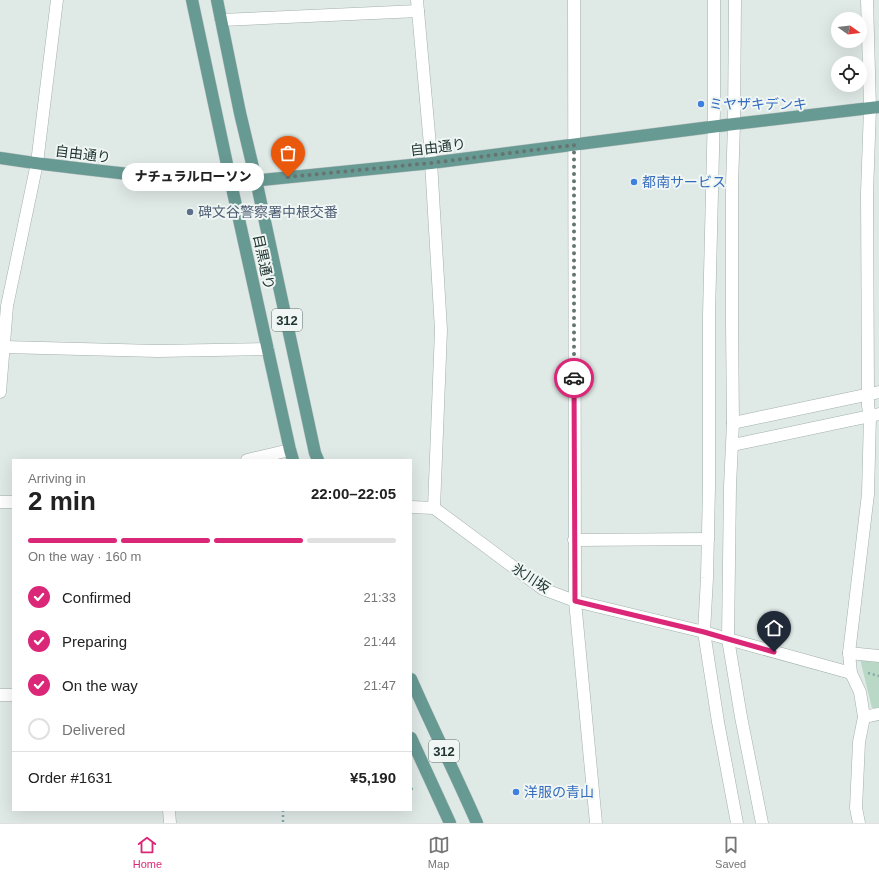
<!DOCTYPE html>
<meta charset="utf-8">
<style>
body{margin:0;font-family:Arial,"Noto Sans JP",sans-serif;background:#f2f2f2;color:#222;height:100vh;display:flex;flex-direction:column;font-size:15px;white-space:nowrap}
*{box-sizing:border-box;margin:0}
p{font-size:13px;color:#767676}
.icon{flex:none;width:22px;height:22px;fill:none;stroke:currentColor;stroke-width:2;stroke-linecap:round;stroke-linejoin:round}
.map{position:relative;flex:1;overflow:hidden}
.side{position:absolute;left:12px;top:459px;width:400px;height:352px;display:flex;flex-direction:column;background:#fff;border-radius:0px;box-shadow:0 4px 16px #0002}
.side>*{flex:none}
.needle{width:26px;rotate:104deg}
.fabs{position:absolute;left:831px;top:12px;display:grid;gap:8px}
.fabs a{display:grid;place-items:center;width:36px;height:36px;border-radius:50%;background:#fff;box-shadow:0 4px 16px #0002;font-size:20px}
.pin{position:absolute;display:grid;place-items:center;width:34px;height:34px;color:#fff;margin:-41px -17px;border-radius:50% 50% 50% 0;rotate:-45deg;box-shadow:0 0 4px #0007}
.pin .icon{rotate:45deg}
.courier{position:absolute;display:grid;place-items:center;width:40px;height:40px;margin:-20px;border:3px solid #db2777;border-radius:50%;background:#fff;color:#222;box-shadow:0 1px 5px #0007}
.bubble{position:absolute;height:28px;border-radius:14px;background:#fff;box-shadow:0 4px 16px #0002;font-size:13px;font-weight:800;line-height:28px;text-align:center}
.overview em{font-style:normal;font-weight:800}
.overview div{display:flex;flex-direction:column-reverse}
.overview{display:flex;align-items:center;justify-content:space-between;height:68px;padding:0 16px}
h1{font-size:26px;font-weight:800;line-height:30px}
.bar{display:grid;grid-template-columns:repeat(4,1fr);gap:6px 4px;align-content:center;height:48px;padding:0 16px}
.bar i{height:5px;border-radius:3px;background:#e0e0e0}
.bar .selected{background:#db2777}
.bar p{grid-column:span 4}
.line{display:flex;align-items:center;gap:10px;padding:0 16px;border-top:1px solid #e0e0e0}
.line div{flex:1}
ol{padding:0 16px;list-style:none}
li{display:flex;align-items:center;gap:12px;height:44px}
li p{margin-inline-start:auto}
li .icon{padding:4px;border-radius:50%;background:#db2777;color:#fff;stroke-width:4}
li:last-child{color:#767676}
li i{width:22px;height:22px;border:2px solid #e0e0e0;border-radius:50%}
.dock{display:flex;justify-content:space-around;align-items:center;height:56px;border-top:1px solid #e0e0e0;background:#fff;font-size:11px;color:#767676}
.dock a{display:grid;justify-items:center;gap:2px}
.dock .selected{color:#db2777}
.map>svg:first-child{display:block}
.green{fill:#bad8c6}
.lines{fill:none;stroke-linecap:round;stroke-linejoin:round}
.minor-casing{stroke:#a3b0ad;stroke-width:13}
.major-casing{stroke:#bdc3c2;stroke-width:13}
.path{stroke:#83a9a2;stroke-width:2.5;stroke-dasharray:2 3;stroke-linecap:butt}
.minor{stroke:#fff;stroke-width:12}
.major{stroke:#689a94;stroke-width:12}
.done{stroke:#647572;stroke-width:4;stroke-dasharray:0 7.2}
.route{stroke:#db2777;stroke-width:5}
.shop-dot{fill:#3f7fe0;stroke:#eff6f3;stroke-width:1.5}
.service-dot{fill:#5c6f8a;stroke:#eff6f3;stroke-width:1.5}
.labels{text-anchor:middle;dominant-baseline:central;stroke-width:4;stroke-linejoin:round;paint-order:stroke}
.shield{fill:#eff6f3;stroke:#60706d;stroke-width:1}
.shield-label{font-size:13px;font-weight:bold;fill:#223734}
.shop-label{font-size:14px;fill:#366cbe;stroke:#eff6f3;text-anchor:start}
.street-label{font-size:14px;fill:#223734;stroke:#eff6f3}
.service-label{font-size:14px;fill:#4e5e75;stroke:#eff6f3;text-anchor:start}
</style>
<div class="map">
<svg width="879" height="823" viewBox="0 0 879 823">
<rect width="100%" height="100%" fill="#dfe9e6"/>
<path class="green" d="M860,659l19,2v47h-7z"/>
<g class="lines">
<defs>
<g id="minor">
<path d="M417,0l13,145 11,185 -7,178"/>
<path d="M574,0l1,601 21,222"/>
<path d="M714,0v110l-5,205v172l-2,91 -3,54 14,90 19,101"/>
<path d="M735,0l-1,124 -2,61v138l1,100 -3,63 -2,153 13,78 21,106"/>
<path d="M221,20l197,-9"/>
<path d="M4,347l153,4 111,-2"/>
<path d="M0,392l7,-86 30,-143 20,-163"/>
<path d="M733,423l146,-31"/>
<path d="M733,445l146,-31"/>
<path d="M247,460l43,-10"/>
<path d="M0,502h13"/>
<path d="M411,507l23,1 109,81 32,12 129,31 24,7 123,34"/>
<path d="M574,540l134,-1"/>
<path d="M849,653l30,3"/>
<path d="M0,695h13"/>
<path d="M864,717l15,-3"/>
<path d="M169,810l1,13"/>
<path d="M859,823l-3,-15 3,-66 5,-25 -4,-25 -9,-19 -2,-20 19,-159 2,-78 -2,-10v-12l-1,-201 3,-85 -3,-108"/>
</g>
<g id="major">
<path d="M192,0l39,183 59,267 3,10"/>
<path d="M217,0l23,113 16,67 59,273 3,7"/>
<path d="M0,158c45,7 91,12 137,17 31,3 62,7 94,8l200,-20 303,-39 145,-17"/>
<path d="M411,679c21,48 45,96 66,144"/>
<path d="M411,738l39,85"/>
</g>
</defs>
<use href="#minor" class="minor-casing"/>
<use href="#major" class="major-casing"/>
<g class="path">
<path d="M868,673l11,3"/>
<path d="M411,789l5,-1"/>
<path d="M283,810v13"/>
</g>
<use href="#minor" class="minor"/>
<use href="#major" class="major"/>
</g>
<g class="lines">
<path class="done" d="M288,177l143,-14 143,-18v233"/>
<path class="route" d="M574,378l1,223 129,31 24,7 46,13"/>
</g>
<g class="shop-dot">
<circle cx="701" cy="104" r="4"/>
<circle cx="634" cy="182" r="4"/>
<circle cx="516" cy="792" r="4"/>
</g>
<circle class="service-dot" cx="190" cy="212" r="4"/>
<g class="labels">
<g class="shield">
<rect x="272" y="309" width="30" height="22" rx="3"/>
<rect x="429" y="740" width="30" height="22" rx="3"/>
</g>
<g class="shield-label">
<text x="287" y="320">312</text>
<text x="444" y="751">312</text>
</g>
<g class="shop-label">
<text x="709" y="104">ミヤザキデンキ</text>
<text x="642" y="182">都南サービス</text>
<text x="524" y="792">洋服の青山</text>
</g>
<g class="street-label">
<text transform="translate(438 147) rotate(-7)">自由通り</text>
<text transform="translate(83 154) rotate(7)">自由通り</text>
<text transform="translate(264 262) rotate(78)">目黒通り</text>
<text transform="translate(531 578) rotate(33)">氷川坂</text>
</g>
<g class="service-label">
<text x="198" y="212">碑文谷警察署中根交番</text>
</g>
</g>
</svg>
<div class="fabs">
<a><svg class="needle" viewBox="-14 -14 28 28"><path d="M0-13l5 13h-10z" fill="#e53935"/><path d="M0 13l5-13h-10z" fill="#767676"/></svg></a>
<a><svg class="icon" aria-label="locate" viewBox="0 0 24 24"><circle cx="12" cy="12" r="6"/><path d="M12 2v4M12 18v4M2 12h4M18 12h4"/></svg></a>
</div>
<div class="pin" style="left:288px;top:177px;background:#ea580c"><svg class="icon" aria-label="bag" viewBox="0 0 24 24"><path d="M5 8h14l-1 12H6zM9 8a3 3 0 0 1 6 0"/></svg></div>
<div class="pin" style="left:774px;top:652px;background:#1f2937"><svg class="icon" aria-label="home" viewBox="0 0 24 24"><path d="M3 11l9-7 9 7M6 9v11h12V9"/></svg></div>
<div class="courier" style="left:574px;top:378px"><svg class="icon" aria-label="car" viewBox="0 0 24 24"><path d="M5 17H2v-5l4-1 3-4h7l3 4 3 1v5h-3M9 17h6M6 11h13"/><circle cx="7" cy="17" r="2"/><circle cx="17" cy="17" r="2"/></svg></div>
<div class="bubble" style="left:122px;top:163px;width:142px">ナチュラルローソン</div>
<section class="side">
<div class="overview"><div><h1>2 min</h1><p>Arriving in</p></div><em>22:00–22:05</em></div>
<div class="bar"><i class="selected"></i><i class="selected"></i><i class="selected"></i><i></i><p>On the way · 160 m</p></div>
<ol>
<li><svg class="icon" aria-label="check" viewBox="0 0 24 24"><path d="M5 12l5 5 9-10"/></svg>Confirmed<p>21:33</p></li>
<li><svg class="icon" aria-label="check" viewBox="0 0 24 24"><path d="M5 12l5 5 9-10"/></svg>Preparing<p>21:44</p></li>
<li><svg class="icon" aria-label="check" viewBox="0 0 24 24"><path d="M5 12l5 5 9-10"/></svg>On the way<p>21:47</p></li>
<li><i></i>Delivered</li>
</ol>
<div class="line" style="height:52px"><div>Order #1631</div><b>¥5,190</b></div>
</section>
</div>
<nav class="dock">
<a class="selected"><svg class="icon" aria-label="home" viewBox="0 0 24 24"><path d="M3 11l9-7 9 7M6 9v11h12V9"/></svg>Home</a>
<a><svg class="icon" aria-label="map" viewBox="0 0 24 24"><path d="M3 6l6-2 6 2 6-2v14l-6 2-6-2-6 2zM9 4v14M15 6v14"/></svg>Map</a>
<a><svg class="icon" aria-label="saved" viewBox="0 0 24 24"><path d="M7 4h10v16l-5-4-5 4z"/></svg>Saved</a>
</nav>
